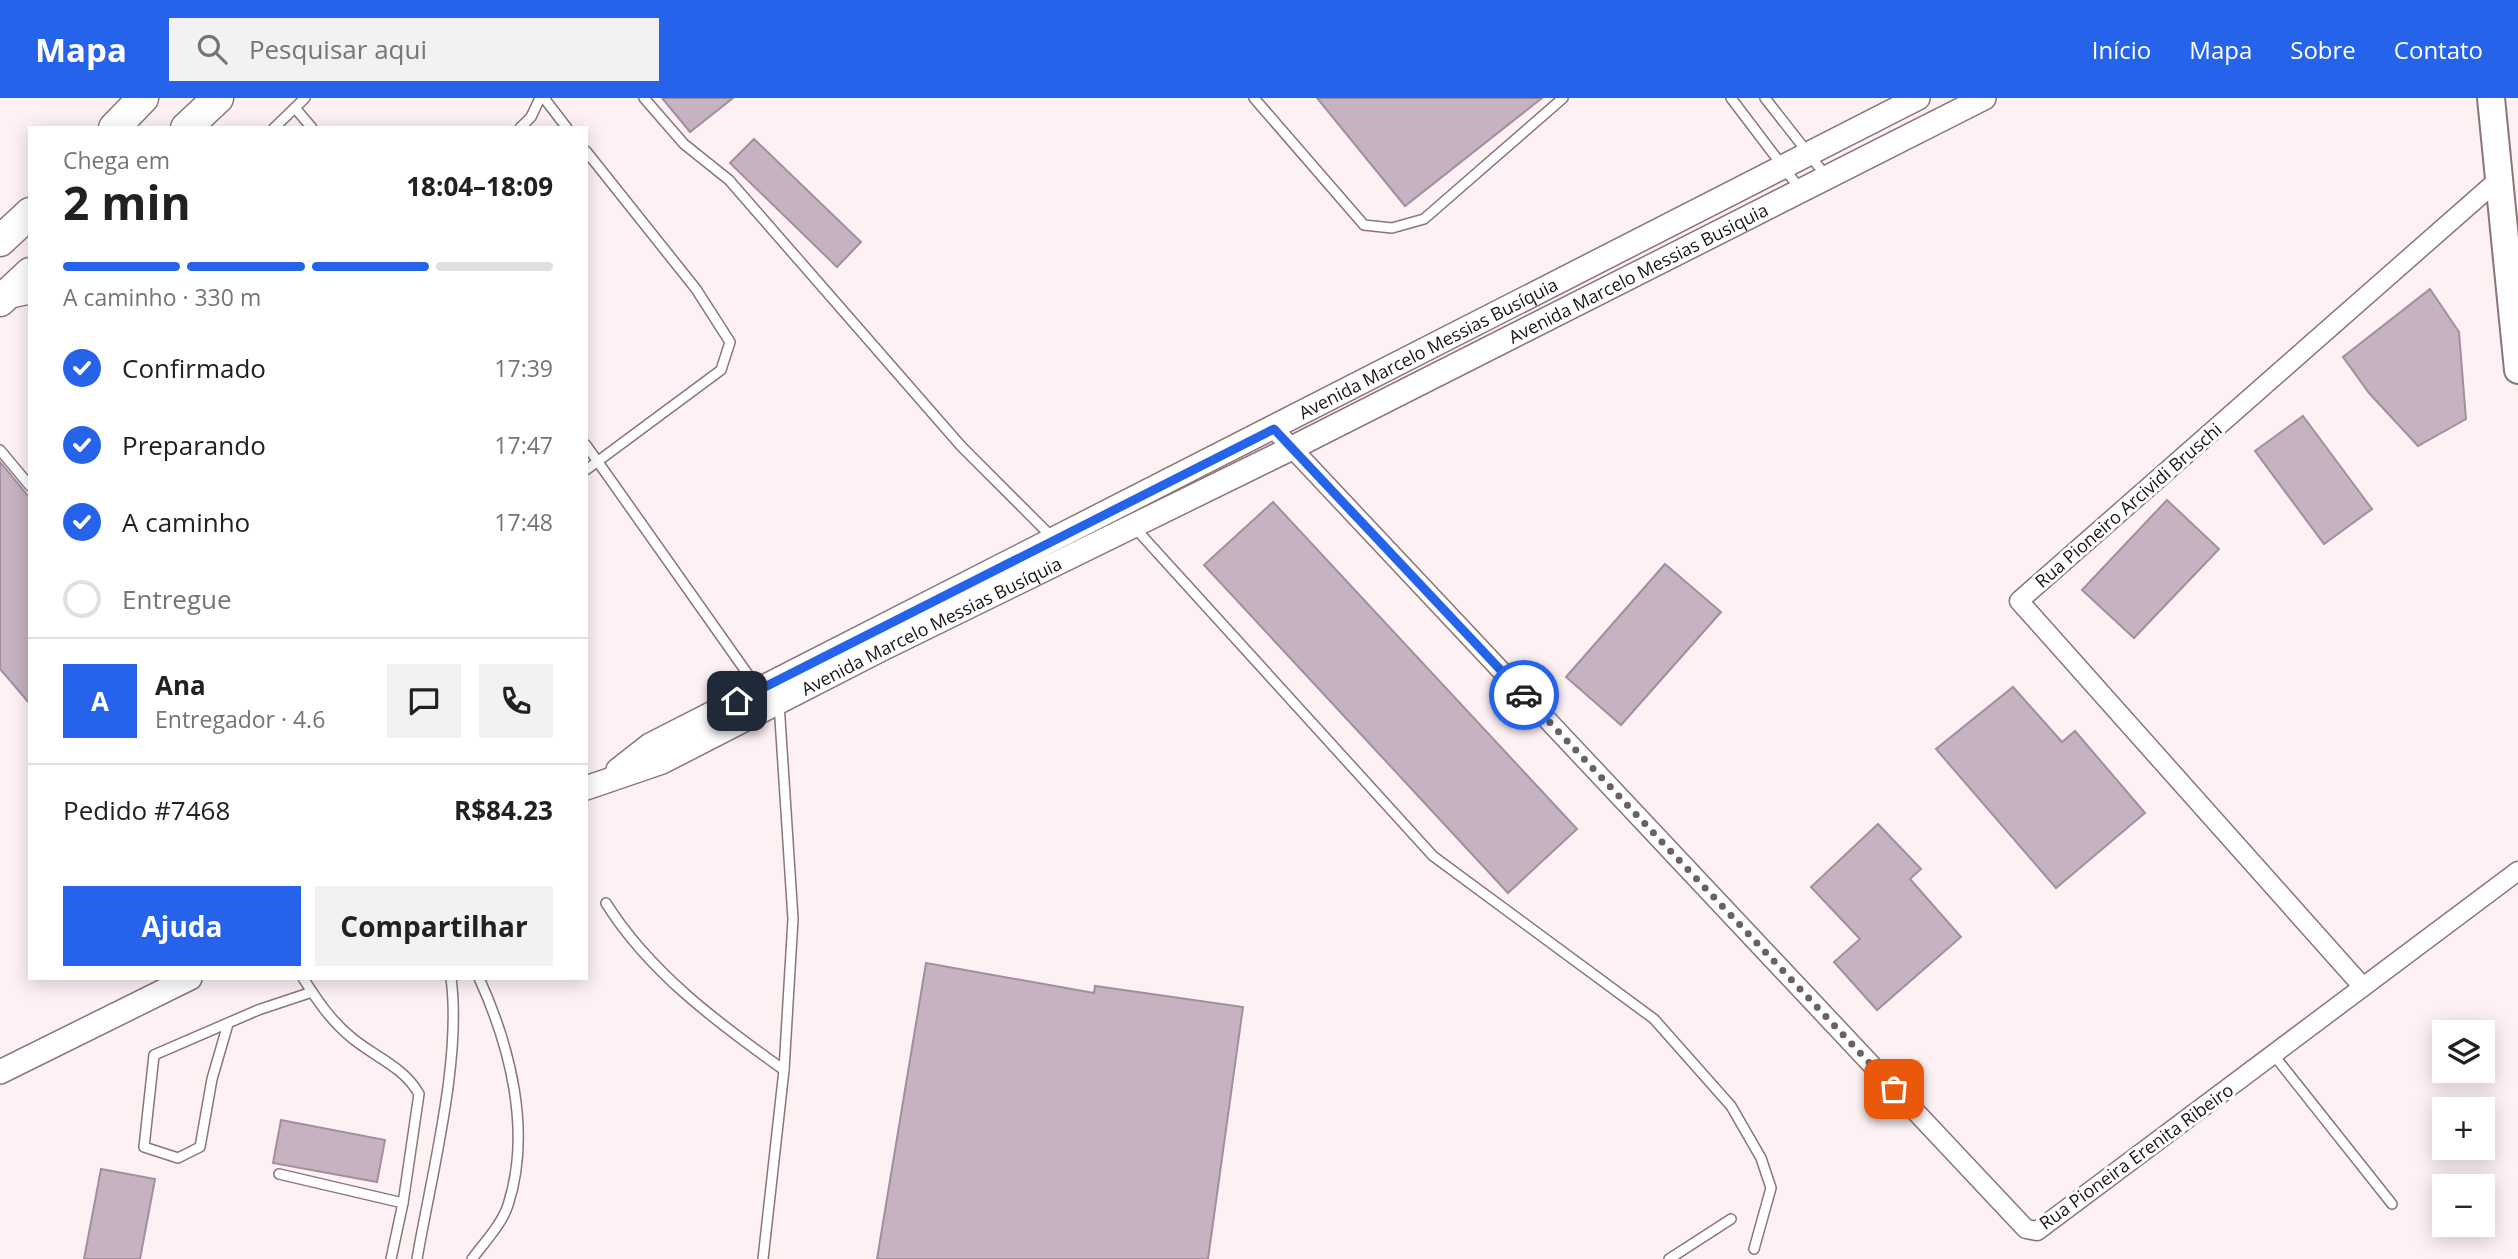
<!DOCTYPE html>
<html lang="pt">
<meta charset="utf-8">
<style>
body{margin:0;font-family:"Open Sans",sans-serif;background:#f2f2f2;color:#202124;height:100vh;display:flex;flex-direction:column;font-size:26px;white-space:nowrap}
*{box-sizing:border-box;margin:0}
p{font-size:23px;color:#757577}
.icon{flex:none;width:38px;height:38px;fill:none;stroke:currentColor;stroke-width:2;stroke-linecap:round;stroke-linejoin:round}
.map{position:relative;flex:1;overflow:hidden}
.side{position:absolute;left:28px;top:28px;width:560px;height:854px;display:flex;flex-direction:column;background:#fff;border-radius:0px;box-shadow:0 4px 18px #0003}
.side>*{flex:none}
.buttons{position:absolute;left:2432px;top:922px;display:grid;gap:14px}
.buttons a{display:grid;place-items:center;width:63px;height:63px;border-radius:0px;background:#fff;box-shadow:0 4px 18px #0003;font-size:35px}
.pin{position:absolute;display:grid;place-items:center;width:60px;height:60px;color:#fff;margin:-30px;border-radius:14px;box-shadow:0 4px 10px #0006}
.courier{position:absolute;display:grid;place-items:center;width:70px;height:70px;margin:-35px;border:5px solid #2563eb;border-radius:50%;background:#fff;color:#222;box-shadow:0 2px 9px #0007}
.summary em{font-style:normal;font-weight:700}
.summary div{display:flex;flex-direction:column-reverse}
.summary{display:flex;align-items:center;justify-content:space-between;height:119px;padding:0 35px}
h1{font-size:46px;font-weight:700;line-height:52px}
.bar{display:grid;grid-template-columns:repeat(4,1fr);gap:10px 7px;align-content:center;height:84px;padding:0 35px}
.bar i{height:9px;border-radius:5px;background:#e0e0e0}
.bar .selected{background:#2563eb}
.bar p{grid-column:span 4}
.line{display:flex;align-items:center;gap:18px;padding:0 35px;border-top:2px solid #e0e0e0}
.line div{flex:1}
.round{display:grid;place-items:center;flex:none;width:74px;height:74px;border-radius:0px;background:#f2f2f2}
ol{padding:0 35px;list-style:none}
li{display:flex;align-items:center;gap:21px;height:77px}
li p{margin-inline-start:auto}
li .icon{padding:7px;border-radius:50%;background:#2563eb;color:#fff;stroke-width:4}
li:last-child{color:#757577}
li i{width:38px;height:38px;border:4px solid #e0e0e0;border-radius:50%}
.primary-button{display:flex;gap:14px;margin-top:auto;padding:14px 35px}
.primary-button a{flex:1;height:80px;border-radius:0px;background:#2563eb;color:#fff;font-size:28px;font-weight:700;line-height:80px;text-align:center}
.primary-button a+a{background:#f2f2f2;color:#202124}
header{display:flex;align-items:center;gap:42px;box-sizing:border-box;height:98px;padding:0 35px;background:#2563eb;color:#fff}
header strong{font-size:33px}
nav{display:flex;gap:38px;margin-inline-start:auto;font-size:24px}
.search{width:490px;height:63px;background:#f2f2f2;display:flex;align-items:center;gap:18px;box-sizing:border-box;padding:0 24px;border-radius:0px;color:#757577;font-size:26px}
.map>svg:first-child{display:block}
.building{fill:#c6b2c1;stroke:#a28f9e;stroke-width:2}
.lines{fill:none;stroke-linecap:round;stroke-linejoin:round}
.service-casing{stroke:#8c7478;stroke-width:12}
.minor-casing{stroke:#8c7478;stroke-width:21}
.tertiary-casing{stroke:#8c7478;stroke-width:26}
.secondary-casing{stroke:#8c7478;stroke-width:30}
.trunk-casing{stroke:#8c7478;stroke-width:33}
.service{stroke:#fff;stroke-width:9}
.minor{stroke:#fff;stroke-width:18}
.tertiary{stroke:#fff;stroke-width:23}
.secondary{stroke:#fff;stroke-width:26}
.trunk{stroke:#fff;stroke-width:30}
.done{stroke:#6b6162;stroke-width:7;stroke-dasharray:0 12.6}
.route{stroke:#2563eb;stroke-width:9}
.labels{text-anchor:middle;dominant-baseline:central;stroke-width:6;stroke-linejoin:round;paint-order:stroke}
.street-label{font-size:18px;fill:#1c1314;stroke:#fff}
</style>
<header>
<strong>Mapa</strong>
<div class="search"><svg class="icon" aria-label="search" viewBox="0 0 24 24"><circle cx="10" cy="10" r="6"/><path d="M15 15l6 6"/></svg>Pesquisar aqui</div>
<nav><a>Início</a><a>Mapa</a><a>Sobre</a><a>Contato</a></nav>
</header>
<div class="map">
<svg width="2518" height="1161" viewBox="0 0 2518 1161">
<rect width="100%" height="100%" fill="#fdf1f3"/>
<g class="building">
<path d="M662,0h71l-43,34z"/>
<path d="M1317,0h225l-137,108z"/>
<path d="M754,41l107,103 -24,25 -107,-104z"/>
<path d="M2430,191l29,43 7,87 -48,27 -49,-53 -26,-36z"/>
<path d="M2303,318l69,93 -48,35 -69,-93z"/>
<path d="M0,364l30,36v206l-30,-35z"/>
<path d="M2167,402l52,49 -85,89 -52,-48z"/>
<path d="M1273,404l304,327 -69,64 -304,-328z"/>
<path d="M1665,466l56,48 -100,113 -55,-48z"/>
<path d="M2013,589l49,55 13,-11 70,82 -89,75 -120,-139z"/>
<path d="M1878,726l43,45 -11,10 51,58 -84,73 -43,-48 26,-23 -49,-52z"/>
<path d="M926,865l168,30 1,-7 148,21 -35,252h-331z"/>
<path d="M281,1022l104,20 -8,42 -104,-19z"/>
<path d="M101,1071l54,10 -15,80h-56z"/>
</g>
<g class="lines">
<defs>
<g id="service">
<path d="M544,0l23,30"/>
<path d="M644,0l40,46 45,36 232,266 92,92"/>
<path d="M1254,0l110,127 28,3 32,-9 139,-121"/>
<path d="M1731,0l69,91"/>
<path d="M1765,0l61,78"/>
<path d="M295,10l17,20"/>
<path d="M274,30l31,-30"/>
<path d="M520,30l11,-11 9,-19"/>
<path d="M586,53l110,138 34,53 -9,28 -135,100"/>
<path d="M12,205l18,-4"/>
<path d="M586,347l173,245"/>
<path d="M0,352l30,36"/>
<path d="M1135,430l298,328 221,163 77,87 30,52 10,30 -17,61"/>
<path d="M606,805c43,69 112,120 178,167"/>
<path d="M303,880c14,22 28,43 49,60 23,19 52,29 67,56l-16,109 -12,56"/>
<path d="M228,926l-16,55 -12,68 -22,11 -34,-11 10,-92 104,-45 54,-18"/>
<path d="M2273,956l119,150"/>
<path d="M279,1076l124,29"/>
<path d="M417,1161c14,-83 45,-199 34,-281"/>
<path d="M472,1161c12,-16 30,-35 36,-54 24,-74 2,-159 -29,-227"/>
<path d="M763,1161l21,-189 9,-151 -14,-216"/>
<path d="M1669,1161l62,-40"/>
</g>
<g id="minor">
<path d="M1274,331l752,800 11,2 481,-360"/>
<path d="M2363,889l-344,-386 480,-422"/>
</g>
<g id="tertiary">
<path id="s1" d="M618,672l32,-25 1268,-647"/>
<path id="s2" d="M586,690l76,-26 218,-112 412,-202 692,-350"/>
<path d="M0,974l190,-94"/>
</g>
<path id="secondary" d="M2491,0l27,272"/>
<g id="trunk">
<path d="M114,30l29,-30"/>
<path d="M186,30l32,-30"/>
<path d="M0,143l30,-28"/>
<path d="M0,203l30,-28"/>
</g>
</defs>
<use href="#service" class="service-casing"/>
<use href="#minor" class="minor-casing"/>
<use href="#tertiary" class="tertiary-casing"/>
<use href="#secondary" class="secondary-casing"/>
<use href="#trunk" class="trunk-casing"/>
<use href="#service" class="service"/>
<use href="#minor" class="minor"/>
<use href="#tertiary" class="tertiary"/>
<use href="#secondary" class="secondary"/>
<use href="#trunk" class="trunk"/>
</g>
<g class="lines">
<path class="done" d="M1524,597l370,394"/>
<path class="route" d="M737,603l537,-272 250,266"/>
</g>
<g class="labels">
<g class="street-label">
<text stroke="none"><textPath href="#s2" startOffset="1172">Avenida Marcelo Messias Busiquia</textPath></text>
<text stroke="none"><textPath href="#s1" startOffset="914">Avenida Marcelo Messias Busíquia</textPath></text>
<text transform="translate(2128 407) rotate(-41)">Rua Pioneiro Arcividi Bruschi</text>
<text stroke="none"><textPath href="#s2" startOffset="382">Avenida Marcelo Messias Busíquia</textPath></text>
<text transform="translate(2136 1058) rotate(-36)">Rua Pioneira Erenita Ribeiro</text>
</g>
</g>
</svg>
<div class="buttons">
<a><svg class="icon" aria-label="layers" viewBox="0 0 24 24"><path d="M12 4l9 5-9 5-9-5zM3 14l9 5 9-5"/></svg></a>
<a>+</a>
<a>−</a>
</div>
<div class="pin" style="left:1894px;top:991px;background:#ea580c"><svg class="icon" aria-label="bag" viewBox="0 0 24 24"><path d="M5 8h14l-1 12H6zM9 8a3 3 0 0 1 6 0"/></svg></div>
<div class="pin" style="left:737px;top:603px;background:#1f2937"><svg class="icon" aria-label="home" viewBox="0 0 24 24"><path d="M3 11l9-7 9 7M6 9v11h12V9"/></svg></div>
<div class="courier" style="left:1524px;top:597px"><svg class="icon" aria-label="car" viewBox="0 0 24 24"><path d="M5 17H2v-5l4-1 3-4h7l3 4 3 1v5h-3M9 17h6M6 11h13"/><circle cx="7" cy="17" r="2"/><circle cx="17" cy="17" r="2"/></svg></div>
<section class="side">
<div class="summary"><div><h1>2 min</h1><p>Chega em</p></div><em>18:04–18:09</em></div>
<div class="bar"><i class="selected"></i><i class="selected"></i><i class="selected"></i><i></i><p>A caminho · 330 m</p></div>
<ol>
<li><svg class="icon" aria-label="check" viewBox="0 0 24 24"><path d="M5 12l5 5 9-10"/></svg>Confirmado<p>17:39</p></li>
<li><svg class="icon" aria-label="check" viewBox="0 0 24 24"><path d="M5 12l5 5 9-10"/></svg>Preparando<p>17:47</p></li>
<li><svg class="icon" aria-label="check" viewBox="0 0 24 24"><path d="M5 12l5 5 9-10"/></svg>A caminho<p>17:48</p></li>
<li><i></i>Entregue</li>
</ol>
<div class="line" style="height:126px"><b class="round" style="background:#2563eb;color:#fff">A</b><div><b>Ana</b><p>Entregador · 4.6</p></div><a class="round"><svg class="icon" aria-label="chat" viewBox="0 0 24 24"><path d="M4 5h16v11H9l-5 4z"/></svg></a><a class="round"><svg class="icon" aria-label="phone" viewBox="0 0 24 24"><path d="M5 4h4l2 5-3 2q2 4 5 5l2-3 5 2v4C11 20 4 13 5 4z"/></svg></a></div>
<div class="line" style="height:91px"><div>Pedido #7468</div><b>R$84.23</b></div>
<div class="primary-button"><a>Ajuda</a><a>Compartilhar</a></div>
</section>
</div>
